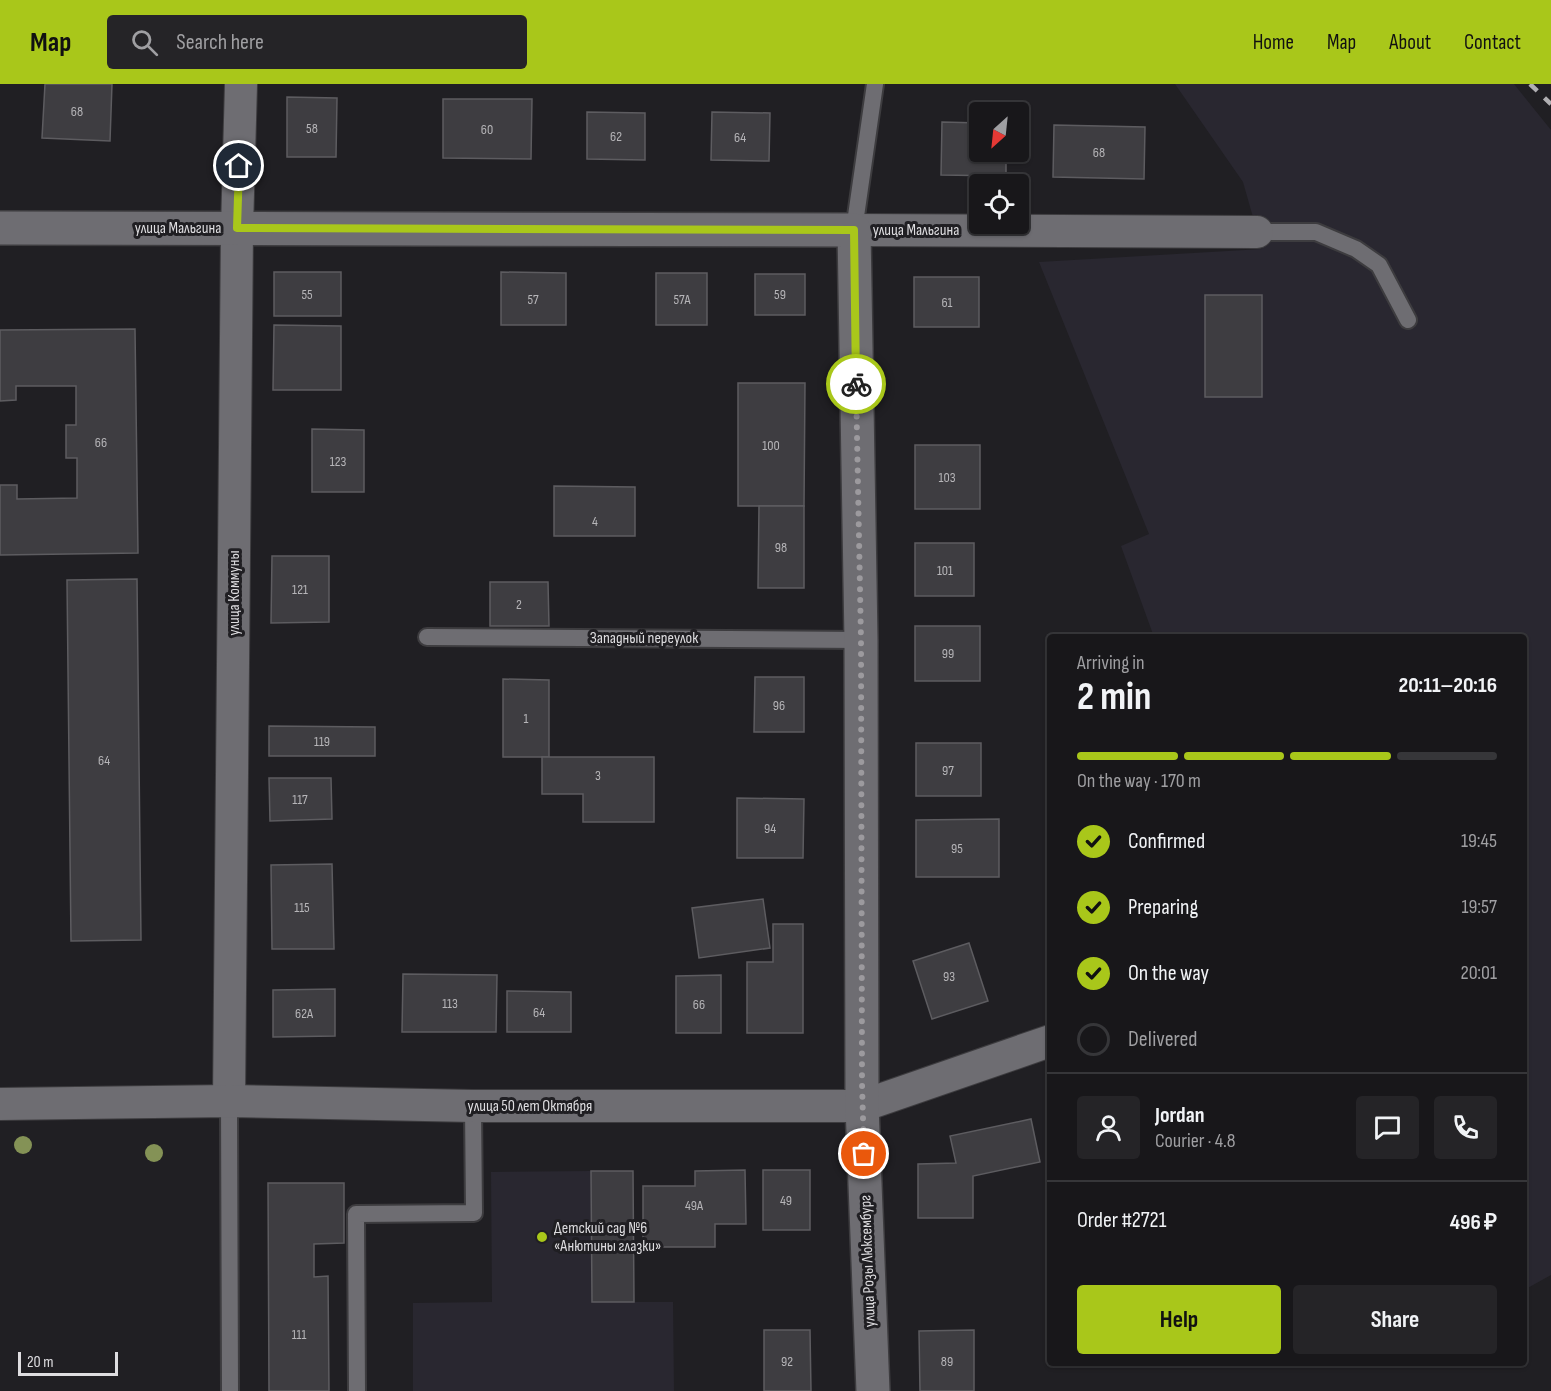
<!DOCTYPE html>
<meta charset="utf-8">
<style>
body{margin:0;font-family:"Sofia Sans Condensed",sans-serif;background:#252427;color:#f1f3f6;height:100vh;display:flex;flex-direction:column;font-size:22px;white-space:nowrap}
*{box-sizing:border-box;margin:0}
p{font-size:20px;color:#9f9fa2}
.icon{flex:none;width:33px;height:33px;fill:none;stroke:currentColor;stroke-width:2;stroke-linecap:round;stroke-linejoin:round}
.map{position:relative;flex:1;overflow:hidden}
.details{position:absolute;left:1047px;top:550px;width:480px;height:732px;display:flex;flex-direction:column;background:#18171a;border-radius:6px;box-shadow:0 2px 4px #0004,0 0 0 2px #363639}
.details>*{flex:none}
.needle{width:39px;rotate:207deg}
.buttons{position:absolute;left:969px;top:18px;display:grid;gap:12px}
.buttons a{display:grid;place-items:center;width:60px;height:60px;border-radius:6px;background:#18171a;box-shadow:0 2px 4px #0004,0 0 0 2px #363639;font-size:30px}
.scale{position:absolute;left:18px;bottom:15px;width:100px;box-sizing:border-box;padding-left:6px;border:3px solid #dedde0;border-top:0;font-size:16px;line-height:21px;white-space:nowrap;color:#dedde0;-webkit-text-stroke:4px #201f23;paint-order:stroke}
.pin{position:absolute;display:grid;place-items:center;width:51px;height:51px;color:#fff;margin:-26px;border:3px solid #fff;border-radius:50%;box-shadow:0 2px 6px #0007}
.courier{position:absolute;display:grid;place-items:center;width:60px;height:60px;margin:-30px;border:4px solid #a9c71a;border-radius:50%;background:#fff;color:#222;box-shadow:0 2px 8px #0007}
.overview em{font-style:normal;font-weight:700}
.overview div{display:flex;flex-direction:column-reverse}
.overview{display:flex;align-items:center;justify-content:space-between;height:102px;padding:0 30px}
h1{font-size:39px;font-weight:700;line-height:45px}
.bar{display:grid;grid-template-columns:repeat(4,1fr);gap:9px 6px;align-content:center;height:72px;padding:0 30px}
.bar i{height:8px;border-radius:4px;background:#363639}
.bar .current{background:#a9c71a}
.bar p{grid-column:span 4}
.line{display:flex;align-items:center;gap:15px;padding:0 30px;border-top:2px solid #363639}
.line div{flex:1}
.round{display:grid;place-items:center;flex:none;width:63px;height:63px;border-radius:6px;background:#252427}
ol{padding:0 30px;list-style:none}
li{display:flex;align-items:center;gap:18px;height:66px}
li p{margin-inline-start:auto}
li .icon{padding:6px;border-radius:50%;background:#a9c71a;color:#111;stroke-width:4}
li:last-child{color:#9f9fa2}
li i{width:33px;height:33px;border:3px solid #363639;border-radius:50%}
.button{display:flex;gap:12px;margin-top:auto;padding:12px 30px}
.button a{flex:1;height:69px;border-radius:6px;background:#a9c71a;color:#111;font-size:24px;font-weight:700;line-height:69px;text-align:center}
.button a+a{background:#252427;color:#f1f3f6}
header{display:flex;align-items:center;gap:36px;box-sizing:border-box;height:84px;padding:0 30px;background:#a9c71a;color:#111}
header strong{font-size:28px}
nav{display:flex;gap:33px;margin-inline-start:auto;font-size:21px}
.search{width:420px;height:54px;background:#252427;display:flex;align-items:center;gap:15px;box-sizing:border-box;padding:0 21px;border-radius:6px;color:#9f9fa2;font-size:22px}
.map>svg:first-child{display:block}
.built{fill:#292730}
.building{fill:#3e3d41;stroke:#5d5c60;stroke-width:1.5}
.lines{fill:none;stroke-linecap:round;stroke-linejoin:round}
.lane-casing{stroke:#3d3c3f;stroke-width:20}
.street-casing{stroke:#3d3c3f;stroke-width:34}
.secondary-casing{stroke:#3d3c3f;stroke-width:36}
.lane{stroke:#6e6d72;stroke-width:16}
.street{stroke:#6e6d72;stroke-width:32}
.secondary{stroke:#6e6d72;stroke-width:33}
.rail{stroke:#b0afb2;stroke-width:4.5;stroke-dasharray:10 10;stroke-linecap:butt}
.tree{fill:#849256}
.done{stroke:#9c9a9e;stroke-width:6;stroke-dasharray:0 10.8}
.route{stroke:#a9c71a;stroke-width:8}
.poi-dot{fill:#a9c71a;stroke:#201f23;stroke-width:2}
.labels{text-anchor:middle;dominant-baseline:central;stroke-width:6;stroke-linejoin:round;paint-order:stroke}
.number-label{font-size:14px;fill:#b6b5b8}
.street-label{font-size:16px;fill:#dedde0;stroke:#201f23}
.poi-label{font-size:16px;fill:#dedde0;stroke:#201f23;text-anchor:start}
</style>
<header>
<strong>Map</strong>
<div class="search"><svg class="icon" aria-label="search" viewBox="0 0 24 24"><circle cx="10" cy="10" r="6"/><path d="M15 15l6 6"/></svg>Search here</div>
<nav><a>Home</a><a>Map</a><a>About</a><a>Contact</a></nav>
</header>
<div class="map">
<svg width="1551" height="1307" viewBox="0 0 1551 1307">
<rect width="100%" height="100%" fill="#201f23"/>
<g class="built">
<path d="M1175,0h339l37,46v1145l-27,15v-652l-370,-1 -33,-91 28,-12 -110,-272 223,-13 -19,-67z"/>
<path d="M591,1087l1,131h81l1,89h-261v-88l79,-1 -1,-130z"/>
</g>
<g class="building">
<path d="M45,0h67l-2,57 -68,-3z"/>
<path d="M287,13l50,1 -1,59h-49z"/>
<path d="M443,15h89l-1,60 -88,-1z"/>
<path d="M587,28l58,1v47l-58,-1z"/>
<path d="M712,28l58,1 -1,48 -58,-1z"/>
<path d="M942,38l38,1v29h26v24l-65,-1z"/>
<path d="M1054,41l91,2 -1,52 -91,-2z"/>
<rect x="274" y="188" width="67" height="44"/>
<path d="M501,188l65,1v52h-65z"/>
<rect x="656" y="189" width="51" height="52"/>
<rect x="755" y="190" width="50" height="41"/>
<rect x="914" y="193" width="65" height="50"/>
<rect x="1205" y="211" width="57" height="102"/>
<path d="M274,241l67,1v64h-68z"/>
<path d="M135,245l3,224 -138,2v-70h17v14l60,-1v-40h-11v-33h10v-39h-60v14l-16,1v-71z"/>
<path d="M738,299h67l-1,123h-66z"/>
<path d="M312,345l52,1v62h-52z"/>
<rect x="915" y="361" width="65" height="64"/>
<path d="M554,402l81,1v49h-81z"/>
<path d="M759,422h45v82h-46z"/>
<rect x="915" y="459" width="59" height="53"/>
<path d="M272,472h57v66l-58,1z"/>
<path d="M137,495l4,361 -70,1 -4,-361z"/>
<path d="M490,498h58l1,44h-59z"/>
<rect x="915" y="542" width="65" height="55"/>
<path d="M755,593h49v55h-50z"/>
<path d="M503,595l46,1v77h-46z"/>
<path d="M269,642l106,1v29h-106z"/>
<rect x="916" y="659" width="65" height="53"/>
<path d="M542,673h112v65h-71v-28h-41z"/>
<path d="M269,694h62l1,41 -62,2z"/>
<path d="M737,714l67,1 -1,59h-66z"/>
<path d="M999,735v58h-83v-57z"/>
<path d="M332,780l2,85h-62l-1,-84z"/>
<path d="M763,815l7,49 -71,10 -7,-50z"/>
<path d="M773,840h30v109h-56v-71h26z"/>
<path d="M969,859l19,58 -56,18 -19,-58z"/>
<path d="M403,890l94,1 -1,57h-94z"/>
<path d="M721,891v58h-45v-57z"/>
<path d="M335,905v47l-62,1v-47z"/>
<path d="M507,907l64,1v40h-64z"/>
<path d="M1031,1035l9,43 -67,14v42h-55v-54l38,-1 -6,-27z"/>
<path d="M745,1086l1,54h-31v23h-72v-61h52v-15z"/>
<rect x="763" y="1086" width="47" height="60"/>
<path d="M591,1087h42l1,131h-42z"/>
<path d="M268,1099h76v60l-30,1v33l14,-1 1,115h-60z"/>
<path d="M764,1246h46l1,61h-47z"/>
<path d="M974,1246v61h-54l-1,-60z"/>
</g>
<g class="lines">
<defs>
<g id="lane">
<path d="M854,146l21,-146"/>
<path d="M1257,148h59l40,17 23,16 29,55"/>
<path d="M427,553l434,3"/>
<path d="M229,1017l1,290"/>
<path d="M357,1307l-1,-177 118,-1 -1,-107"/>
</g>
<g id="street">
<path d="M854,146l403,2"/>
<path d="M229,1017l8,-872 4,-145"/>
<path d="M0,1020l229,-3 244,5h389l188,-65"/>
</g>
<path id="secondary" d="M0,144l854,2 7,410 1,466 11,285"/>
</defs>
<use href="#lane" class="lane-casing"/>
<use href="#street" class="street-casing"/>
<use href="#secondary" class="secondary-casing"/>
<use href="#lane" class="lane"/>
<use href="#street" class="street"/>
<use href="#secondary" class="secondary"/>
<path class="rail" d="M1530,0l21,20"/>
</g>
<g class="tree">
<circle cx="23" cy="1061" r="9"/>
<circle cx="154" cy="1069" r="9"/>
</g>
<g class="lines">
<path class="done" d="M856,300l5,256 1,443 2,71"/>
<path class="route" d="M239,82l-2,62 617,2 2,154"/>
</g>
<circle class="poi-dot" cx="542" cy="1153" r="6"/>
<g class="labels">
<g class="number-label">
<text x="77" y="27">68</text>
<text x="312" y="44">58</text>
<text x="487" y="45">60</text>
<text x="616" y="52">62</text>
<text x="740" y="53">64</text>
<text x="1099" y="68">68</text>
<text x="307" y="210">55</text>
<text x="780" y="210">59</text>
<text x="533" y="215">57</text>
<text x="682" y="215">57А</text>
<text x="947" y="218">61</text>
<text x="101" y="358">66</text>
<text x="771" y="361">100</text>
<text x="338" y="377">123</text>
<text x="947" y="393">103</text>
<text x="595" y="437">4</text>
<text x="781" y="463">98</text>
<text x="945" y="486">101</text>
<text x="300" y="505">121</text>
<text x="519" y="520">2</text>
<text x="948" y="569">99</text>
<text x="779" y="621">96</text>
<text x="526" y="634">1</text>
<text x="322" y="657">119</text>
<text x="104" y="676">64</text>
<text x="948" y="686">97</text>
<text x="598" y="691">3</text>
<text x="300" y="715">117</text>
<text x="770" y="744">94</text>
<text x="957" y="764">95</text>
<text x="302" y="823">115</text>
<text x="949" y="892">93</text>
<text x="450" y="919">113</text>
<text x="699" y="920">66</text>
<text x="539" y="928">64</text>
<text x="304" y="929">62А</text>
<text x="786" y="1116">49</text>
<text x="694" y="1121">49А</text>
<text x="299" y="1250">111</text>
<text x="787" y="1277">92</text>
<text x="947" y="1277">89</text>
</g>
<g class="street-label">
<text x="178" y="144">улица Мальгина</text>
<text x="916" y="146">улица Мальгина</text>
<text transform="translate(234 509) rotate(-90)">улица Коммуны</text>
<text x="644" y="554">Западный переулок</text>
<text x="530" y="1022">улица 50 лет Октября</text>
<text transform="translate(868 1177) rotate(-92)">улица Розы Люксембург</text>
</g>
<g class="poi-label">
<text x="554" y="1144">Детский сад №6<tspan x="554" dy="18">«Анютины глазки»</tspan></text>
</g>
</g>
</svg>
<div class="buttons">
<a><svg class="needle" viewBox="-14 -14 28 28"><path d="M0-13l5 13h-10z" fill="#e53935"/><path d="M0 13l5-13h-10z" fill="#9f9fa2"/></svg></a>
<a><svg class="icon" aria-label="locate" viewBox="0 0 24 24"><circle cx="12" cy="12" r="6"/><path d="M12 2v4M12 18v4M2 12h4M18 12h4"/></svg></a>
</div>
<div class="scale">20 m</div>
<div class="pin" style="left:864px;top:1070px;background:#ea580c"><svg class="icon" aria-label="bag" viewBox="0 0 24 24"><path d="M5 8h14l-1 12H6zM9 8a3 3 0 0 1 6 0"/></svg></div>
<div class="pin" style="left:239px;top:82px;background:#1f2937"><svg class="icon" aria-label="home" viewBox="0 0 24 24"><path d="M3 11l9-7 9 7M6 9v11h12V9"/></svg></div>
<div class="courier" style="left:856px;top:300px"><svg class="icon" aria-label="bike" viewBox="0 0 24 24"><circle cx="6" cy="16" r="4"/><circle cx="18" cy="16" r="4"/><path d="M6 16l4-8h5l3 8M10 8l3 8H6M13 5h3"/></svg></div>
<section class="details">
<div class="overview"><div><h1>2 min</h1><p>Arriving in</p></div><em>20:11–20:16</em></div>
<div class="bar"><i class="current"></i><i class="current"></i><i class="current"></i><i></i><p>On the way · 170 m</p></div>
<ol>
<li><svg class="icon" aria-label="check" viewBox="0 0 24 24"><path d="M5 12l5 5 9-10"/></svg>Confirmed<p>19:45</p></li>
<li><svg class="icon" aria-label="check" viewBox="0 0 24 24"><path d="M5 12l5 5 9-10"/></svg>Preparing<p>19:57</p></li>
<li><svg class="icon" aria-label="check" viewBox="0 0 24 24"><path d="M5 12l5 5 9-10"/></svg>On the way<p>20:01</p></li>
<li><i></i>Delivered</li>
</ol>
<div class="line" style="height:108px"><a class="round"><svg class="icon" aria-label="person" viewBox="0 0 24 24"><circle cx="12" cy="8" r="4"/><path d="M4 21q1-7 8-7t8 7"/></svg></a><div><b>Jordan</b><p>Courier · 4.8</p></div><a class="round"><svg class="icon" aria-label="chat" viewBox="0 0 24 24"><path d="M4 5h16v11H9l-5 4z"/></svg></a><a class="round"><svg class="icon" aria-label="phone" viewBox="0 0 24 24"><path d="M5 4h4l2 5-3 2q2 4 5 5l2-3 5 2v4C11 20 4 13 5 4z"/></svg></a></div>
<div class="line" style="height:78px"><div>Order #2721</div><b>496 ₽</b></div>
<div class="button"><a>Help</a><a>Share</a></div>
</section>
</div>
